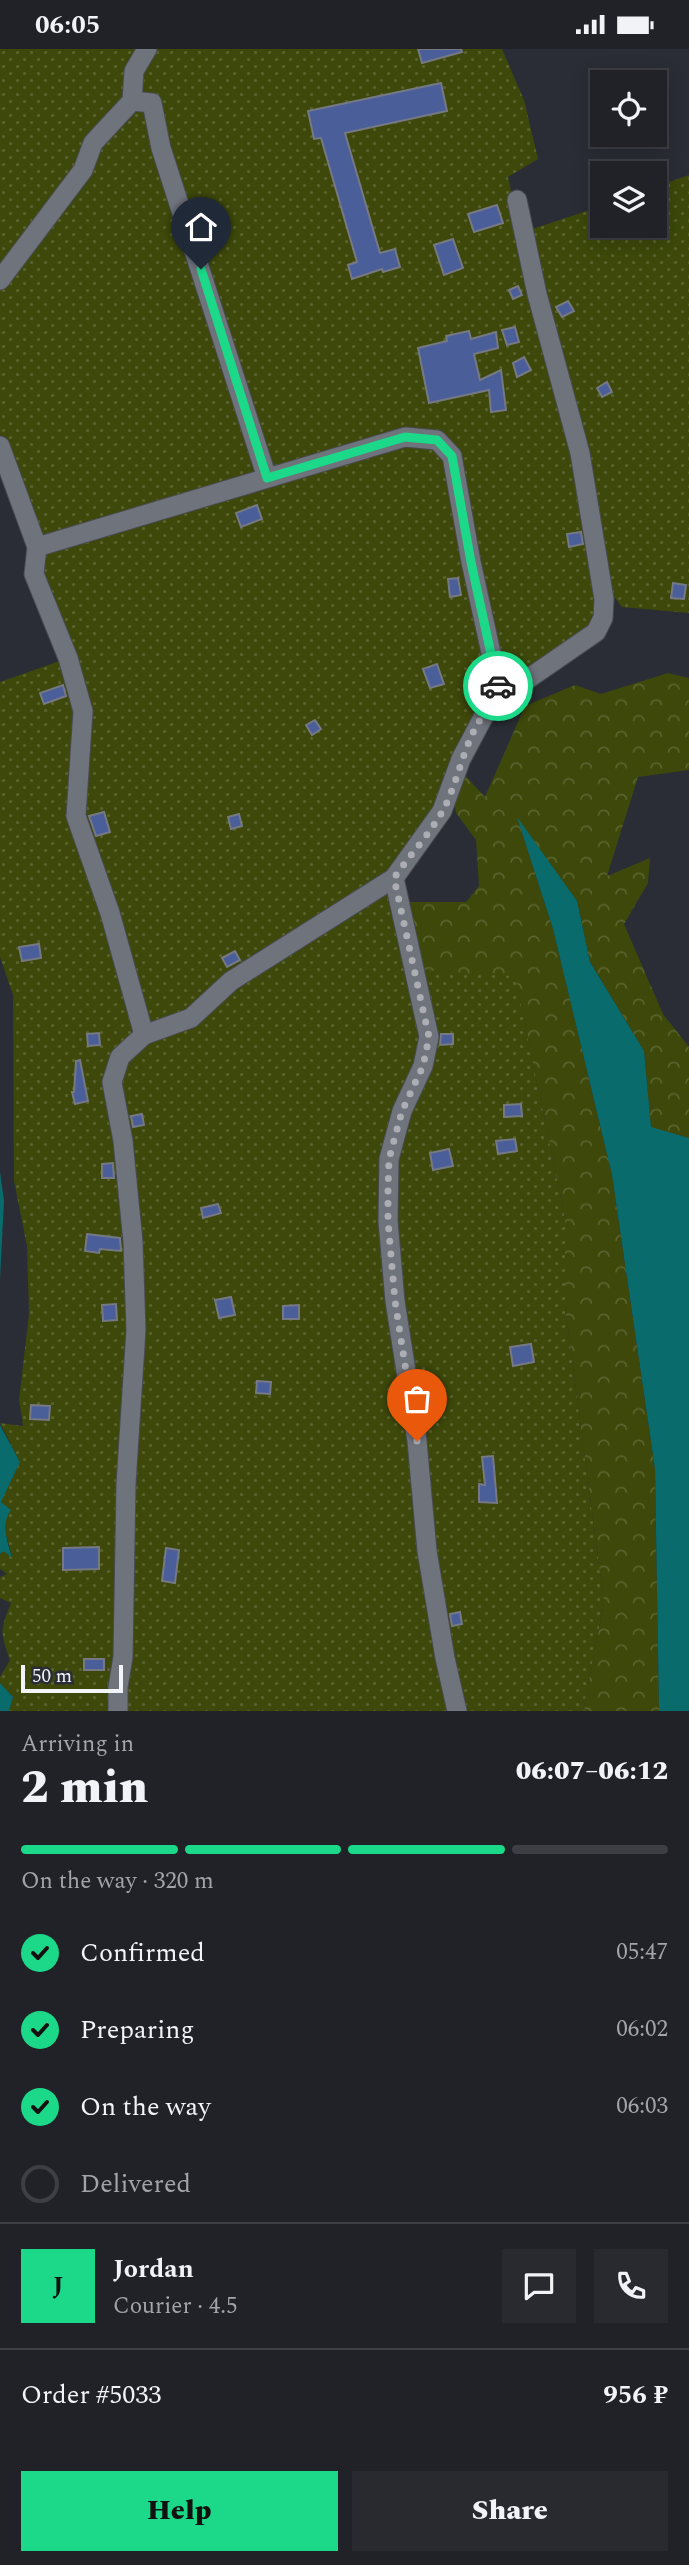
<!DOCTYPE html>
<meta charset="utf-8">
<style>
body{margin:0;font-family:Spectral,serif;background:#282a30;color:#f1f3f6;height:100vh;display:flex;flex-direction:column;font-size:26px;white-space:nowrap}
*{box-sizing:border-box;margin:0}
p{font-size:23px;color:#a2a4a8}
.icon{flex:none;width:38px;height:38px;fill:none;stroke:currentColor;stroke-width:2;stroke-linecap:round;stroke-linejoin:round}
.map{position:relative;height:1662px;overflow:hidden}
.drawer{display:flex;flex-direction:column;background:#202228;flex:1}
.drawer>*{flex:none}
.controls{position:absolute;left:590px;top:21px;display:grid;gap:14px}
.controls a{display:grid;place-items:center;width:77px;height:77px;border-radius:0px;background:#202228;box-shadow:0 4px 18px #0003,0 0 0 2px #3d3f45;font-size:35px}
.scale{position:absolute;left:21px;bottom:18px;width:102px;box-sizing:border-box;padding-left:7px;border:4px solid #f2f4f9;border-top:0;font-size:19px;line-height:24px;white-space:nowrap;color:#f2f4f9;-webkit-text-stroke:5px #2a2d35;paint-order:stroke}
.pin{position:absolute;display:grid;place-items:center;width:60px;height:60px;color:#fff;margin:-72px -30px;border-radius:50% 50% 50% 0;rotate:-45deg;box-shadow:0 0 7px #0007}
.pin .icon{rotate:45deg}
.courier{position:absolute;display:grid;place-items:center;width:70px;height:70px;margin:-35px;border:5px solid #1bd988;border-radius:50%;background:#fff;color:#222;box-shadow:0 2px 9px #0007}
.overview em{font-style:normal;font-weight:800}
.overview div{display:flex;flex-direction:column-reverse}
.overview{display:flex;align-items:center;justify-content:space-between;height:119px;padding:0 21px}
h1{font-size:46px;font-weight:800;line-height:52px}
.bar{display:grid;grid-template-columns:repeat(4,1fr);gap:10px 7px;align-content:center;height:84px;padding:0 21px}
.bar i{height:9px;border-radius:5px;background:#3d3f45}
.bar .active{background:#1bd988}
.bar p{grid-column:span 4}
.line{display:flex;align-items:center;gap:18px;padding:0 21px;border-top:2px solid #3d3f45}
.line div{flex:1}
.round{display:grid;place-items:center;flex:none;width:74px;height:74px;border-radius:0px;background:#282a30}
ol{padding:0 21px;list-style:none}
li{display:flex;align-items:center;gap:21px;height:77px}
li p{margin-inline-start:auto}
li .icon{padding:7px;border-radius:50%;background:#1bd988;color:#111;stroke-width:4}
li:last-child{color:#a2a4a8}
li i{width:38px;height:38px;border:4px solid #3d3f45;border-radius:50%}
.cta{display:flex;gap:14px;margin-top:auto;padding:14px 21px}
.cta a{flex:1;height:80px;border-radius:0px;background:#1bd988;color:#111;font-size:28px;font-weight:800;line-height:80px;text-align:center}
.cta a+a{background:#282a30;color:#f1f3f6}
.status{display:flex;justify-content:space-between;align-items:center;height:49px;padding:0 35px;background:#202228;direction:ltr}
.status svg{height:19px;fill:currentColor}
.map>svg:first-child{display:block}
.grass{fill:url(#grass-dots)}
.forest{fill:url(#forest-crowns)}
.water{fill:#0a6b6d}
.building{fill:#4a5e99;stroke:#767983;stroke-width:2}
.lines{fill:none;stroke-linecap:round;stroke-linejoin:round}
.minor-casing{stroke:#494b51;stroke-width:21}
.minor{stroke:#6f737c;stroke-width:19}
.done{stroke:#acaeb4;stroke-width:7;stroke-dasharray:0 12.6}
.route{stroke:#1bd988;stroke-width:9}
</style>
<div class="status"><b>06:05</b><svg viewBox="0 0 49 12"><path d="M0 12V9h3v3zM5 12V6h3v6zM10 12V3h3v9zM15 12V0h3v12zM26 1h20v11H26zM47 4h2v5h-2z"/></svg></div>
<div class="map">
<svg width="689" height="1662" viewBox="0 0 689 1662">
<defs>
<pattern id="grass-dots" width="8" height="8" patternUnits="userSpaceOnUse" patternTransform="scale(1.75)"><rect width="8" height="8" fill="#3d480a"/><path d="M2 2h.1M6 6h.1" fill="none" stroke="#5a632e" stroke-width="1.8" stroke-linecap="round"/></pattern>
<pattern id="forest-crowns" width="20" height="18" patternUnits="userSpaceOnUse" patternTransform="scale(1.75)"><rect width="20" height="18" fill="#3d480a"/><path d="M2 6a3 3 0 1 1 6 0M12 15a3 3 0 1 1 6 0" fill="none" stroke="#5a632e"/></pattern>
</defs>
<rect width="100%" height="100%" fill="#2a2d35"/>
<path class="grass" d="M0,0h502l22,51 14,59 -30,18 12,56 82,-27v20h52l1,-39 34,-12v438l-67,-6 -20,-26 1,37 -110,85 -99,175 20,91 101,6 50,243v88l39,297 -20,103 1,5h-576l4,-14 -13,-14v-6l10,-17c-10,-28 -10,-30 1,-57l-11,-5v-21l7,-3 -7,-5v-15l4,-3 8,6 -7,-26 1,-16 -6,-12 20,-41 -20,-39 23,3 -4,-26 10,-86 -2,-68 -13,-65 -1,-186 -13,-38v-275l68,-24 -34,-84 3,-27 -37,-101z"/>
<path class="forest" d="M668,624l21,5v92l-51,7 -31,99 43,-18 -2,25 -24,41 39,90 26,33v91l-38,-10 -7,-77 -54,-89 -13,-61 -59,-81 35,109 59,246 43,294 4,242h-74l-1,-5 20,-103 -39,-297v-88l-50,-242 -92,-6 -15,-68h58l13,-16 -3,-46 -20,-27 -5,-24 12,-16 22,24 40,-91 50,-21 26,9z"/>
<g class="water">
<path d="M517,768l60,84 13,61 54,89 7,76 38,11v573h-30l-4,-242 -43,-294 -59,-246z"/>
<path d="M0,1123l4,29 -4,78z"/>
<path d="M0,1376l20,37 -19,40 10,8c-11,14 -3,33 1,48l-8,-7 -4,3z"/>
<path d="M0,1634l13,14 -4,14h-9z"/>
</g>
<g class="building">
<path d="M418,0h43l1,3 -40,11z"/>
<path d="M441,34l6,28 -102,22 35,120 15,-4 5,18 -17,5 -1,-3 -30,10 -4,-14 9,-3 -36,-124 -7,1 -6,-28z"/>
<path d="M497,156l6,18 -29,9 -6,-18z"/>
<path d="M453,190l10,29 -19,7 -10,-30z"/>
<path d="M518,237l4,9 -9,4 -4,-9z"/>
<path d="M568,252l6,10 -12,6 -6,-10z"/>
<path d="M515,278l4,15 -12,3 -5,-15z"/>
<path d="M469,282l2,8 25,-7 2,16 -24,6 6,26 21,-10 5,40 -15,2 -2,-22 -60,13 -11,-55 29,-7 -1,-5z"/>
<path d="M524,308l7,13 -14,7 -4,-14z"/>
<path d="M607,333l5,10 -10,5 -5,-9z"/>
<path d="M257,456l5,14 -21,8 -5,-14z"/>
<path d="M581,483l2,12 -14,3 -2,-13z"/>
<path d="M458,529l3,17 -11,2 -2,-18z"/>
<path d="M673,534l13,2 -2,14 -13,-1z"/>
<path d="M437,615l7,20 -14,4 -7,-19z"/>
<path d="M63,636l3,11 -22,8 -4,-11z"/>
<path d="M315,671l6,9 -9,6 -6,-10z"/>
<path d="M104,763l6,20 -14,4 -7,-20z"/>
<path d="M239,765l3,12 -11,3 -3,-12z"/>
<path d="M39,895l2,14 -19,3 -3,-14z"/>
<path d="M235,902l5,9 -13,7 -5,-9z"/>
<path d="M99,984l1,12 -12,1 -1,-12z"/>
<path d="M441,985h12v10l-13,1z"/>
<path d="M80,1011l8,41 -13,3 -3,-12h2l2,-31z"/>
<path d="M521,1055l1,12 -18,1v-12z"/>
<path d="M142,1065l2,11 -11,2 -2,-11z"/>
<path d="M515,1090l2,12 -19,3 -2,-13z"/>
<path d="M449,1100l4,17 -20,4 -3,-17z"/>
<path d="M113,1114l1,15h-12v-14z"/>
<path d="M218,1155l3,9 -18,5 -2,-10z"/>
<path d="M87,1185l33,4 1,13 -21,-2 -1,4 -14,-2z"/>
<path d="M231,1248l4,18 -16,3 -4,-18z"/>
<path d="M116,1255l1,16 -14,1 -1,-16z"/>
<path d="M299,1256v14h-16v-13z"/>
<path d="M531,1295l3,18 -21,4 -3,-19z"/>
<path d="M257,1332l14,1 -1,12 -14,-1z"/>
<path d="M31,1356l19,1 -1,14 -19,-1z"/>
<path d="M493,1407l4,47 -18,-1v-18l6,1 -3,-28z"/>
<path d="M99,1498v22l-36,1v-22z"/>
<path d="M166,1499l13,2 -4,33 -13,-2z"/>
<path d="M460,1563l2,12 -10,2 -2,-12z"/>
<rect x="84" y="1610" width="20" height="11"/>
</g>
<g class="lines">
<defs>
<g id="minor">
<path d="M132,52l20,2 9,45 106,330"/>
<path d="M0,231l83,-110 10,-27 39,-42 2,-30 13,-22"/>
<path d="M0,397l37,101 -3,27 34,84 15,53 -7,105 34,97 34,122"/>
<path d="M37,498l368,-110 32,3 15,16 19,106 30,136"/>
<path d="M118,1662v-24l5,-30 3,-173 10,-154 -3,-88 -10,-101 -11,-59 8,-25 24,-22 47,-17 40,-37 163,-103"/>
<path d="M457,1662l-12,-53 -18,-107 -10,-110 -22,-140 -7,-80 1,-62 13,-48 21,-45 6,-29 -35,-159 48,-67 19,-52 26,-49 6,-7 103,-71 7,-14 1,-19 -24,-146 -43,-159 -20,-94"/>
</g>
</defs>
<use href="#minor" class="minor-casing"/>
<use href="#minor" class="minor"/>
</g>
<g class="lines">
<path class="done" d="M417,1392l-22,-140 -7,-80v-33l1,-29 13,-48 21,-45 6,-29 -35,-159c15,-22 35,-43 48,-66 20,-35 23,-90 59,-114l-3,-12"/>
<path class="route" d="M201,220l66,209 138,-41 32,3 15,16 19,106 27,124"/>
</g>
</svg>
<div class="controls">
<a><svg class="icon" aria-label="locate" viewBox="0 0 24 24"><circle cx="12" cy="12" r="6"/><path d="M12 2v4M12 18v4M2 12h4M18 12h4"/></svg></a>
<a><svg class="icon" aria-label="layers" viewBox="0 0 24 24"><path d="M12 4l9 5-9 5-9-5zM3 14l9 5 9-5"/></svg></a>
</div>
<div class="scale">50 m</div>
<div class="pin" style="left:417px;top:1392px;background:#ea580c"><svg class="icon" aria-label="bag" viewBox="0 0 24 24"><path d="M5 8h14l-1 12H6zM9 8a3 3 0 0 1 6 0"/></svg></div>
<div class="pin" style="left:201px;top:220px;background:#1f2937"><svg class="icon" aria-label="home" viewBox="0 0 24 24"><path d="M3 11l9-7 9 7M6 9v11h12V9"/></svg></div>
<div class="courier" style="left:498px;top:637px"><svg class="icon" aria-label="car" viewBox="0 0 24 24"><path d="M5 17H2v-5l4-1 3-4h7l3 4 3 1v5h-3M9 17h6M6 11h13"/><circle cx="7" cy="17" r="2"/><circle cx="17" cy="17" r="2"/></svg></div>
</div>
<section class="drawer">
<div class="overview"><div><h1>2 min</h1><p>Arriving in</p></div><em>06:07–06:12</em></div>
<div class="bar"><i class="active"></i><i class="active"></i><i class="active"></i><i></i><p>On the way · 320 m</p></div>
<ol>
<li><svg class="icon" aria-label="check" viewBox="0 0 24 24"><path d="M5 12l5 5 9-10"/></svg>Confirmed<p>05:47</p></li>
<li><svg class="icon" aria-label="check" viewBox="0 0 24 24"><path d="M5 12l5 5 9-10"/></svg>Preparing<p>06:02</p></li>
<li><svg class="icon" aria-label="check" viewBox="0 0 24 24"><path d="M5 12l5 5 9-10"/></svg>On the way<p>06:03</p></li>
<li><i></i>Delivered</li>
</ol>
<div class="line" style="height:126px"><b class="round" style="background:#1bd988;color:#111">J</b><div><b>Jordan</b><p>Courier · 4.5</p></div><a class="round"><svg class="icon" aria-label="chat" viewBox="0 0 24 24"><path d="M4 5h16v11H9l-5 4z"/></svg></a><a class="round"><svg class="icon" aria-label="phone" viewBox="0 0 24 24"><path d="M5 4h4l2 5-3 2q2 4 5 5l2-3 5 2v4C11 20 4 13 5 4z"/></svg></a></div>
<div class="line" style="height:91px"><div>Order #5033</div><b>956 ₽</b></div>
<div class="cta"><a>Help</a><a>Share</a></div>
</section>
